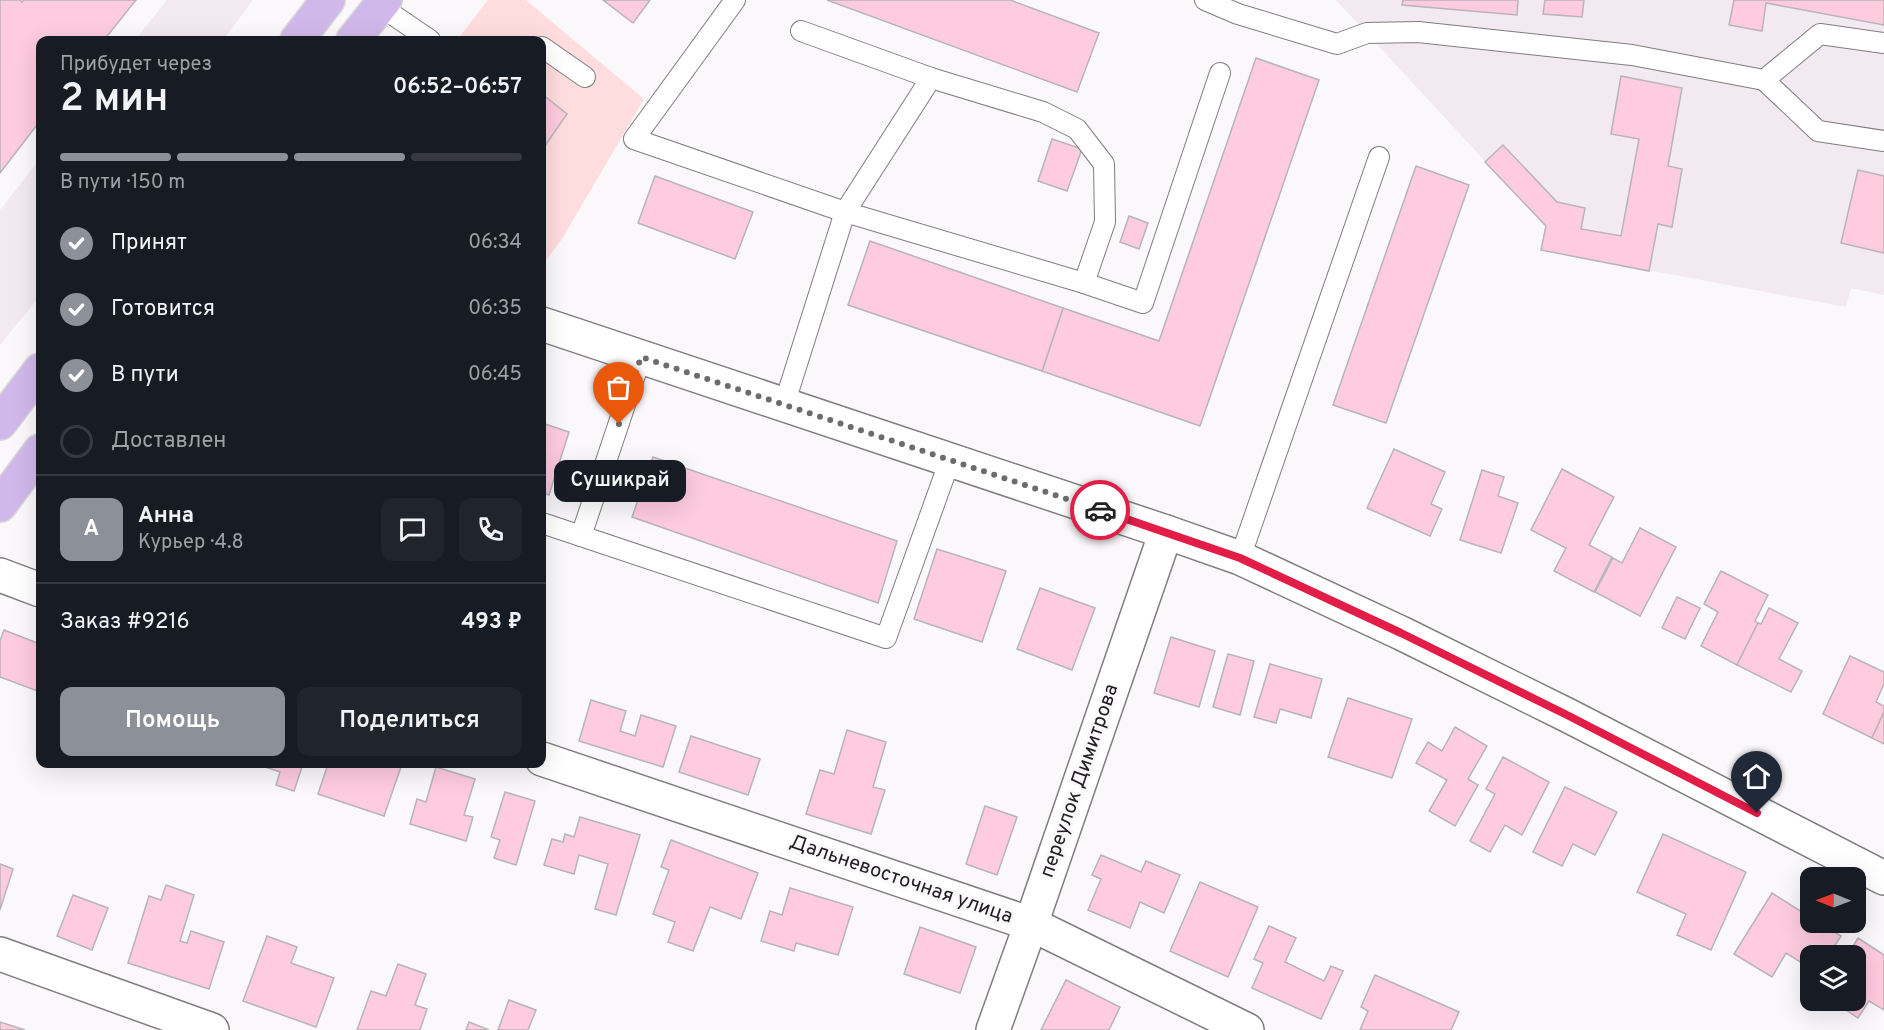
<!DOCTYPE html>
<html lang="ru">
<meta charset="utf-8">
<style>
body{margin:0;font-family:Overpass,sans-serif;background:#20242c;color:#f1f3f6;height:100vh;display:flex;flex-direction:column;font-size:22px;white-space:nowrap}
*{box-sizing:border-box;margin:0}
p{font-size:20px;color:#9ea1a6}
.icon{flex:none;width:33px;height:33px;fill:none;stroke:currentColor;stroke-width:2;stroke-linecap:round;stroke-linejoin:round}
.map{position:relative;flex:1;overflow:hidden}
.sheet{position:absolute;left:36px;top:36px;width:510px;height:732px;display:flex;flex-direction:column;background:#171b24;border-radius:12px;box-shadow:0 6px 24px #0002}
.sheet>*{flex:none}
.needle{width:39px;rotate:271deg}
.tools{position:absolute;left:1800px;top:867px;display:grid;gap:12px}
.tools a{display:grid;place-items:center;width:66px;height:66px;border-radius:12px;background:#171b24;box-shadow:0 6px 24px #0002;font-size:30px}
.pin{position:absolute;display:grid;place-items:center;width:51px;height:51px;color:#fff;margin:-62px -26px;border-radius:50% 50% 50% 0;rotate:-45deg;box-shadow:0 0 6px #0007}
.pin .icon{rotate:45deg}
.courier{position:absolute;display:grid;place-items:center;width:60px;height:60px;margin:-30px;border:4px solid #e11d48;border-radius:50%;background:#fff;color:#222;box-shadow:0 2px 8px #0007}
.bubble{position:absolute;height:42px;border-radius:12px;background:#171b24;box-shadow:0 6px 24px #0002;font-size:20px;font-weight:600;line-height:42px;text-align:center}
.headline em{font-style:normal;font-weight:600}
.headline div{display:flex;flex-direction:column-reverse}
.headline{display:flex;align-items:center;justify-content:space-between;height:102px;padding:0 24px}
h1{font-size:39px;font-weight:600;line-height:45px}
.bar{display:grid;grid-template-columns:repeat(4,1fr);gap:9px 6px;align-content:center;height:72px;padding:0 24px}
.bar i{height:8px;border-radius:4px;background:#363941}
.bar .active{background:#8c9099}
.bar p{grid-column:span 4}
.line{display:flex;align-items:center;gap:15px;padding:0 24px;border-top:2px solid #363941}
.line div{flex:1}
.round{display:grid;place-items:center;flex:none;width:63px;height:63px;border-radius:12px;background:#20242c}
ol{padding:0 24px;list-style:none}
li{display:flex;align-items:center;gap:18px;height:66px}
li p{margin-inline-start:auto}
li .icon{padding:6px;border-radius:50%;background:#8c9099;color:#fff;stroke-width:4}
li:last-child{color:#9ea1a6}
li i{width:33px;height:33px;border:3px solid #363941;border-radius:50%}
.action{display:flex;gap:12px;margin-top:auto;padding:12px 24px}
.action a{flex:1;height:69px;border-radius:12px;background:#8c9099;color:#fff;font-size:24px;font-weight:600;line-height:69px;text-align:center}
.action a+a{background:#20242c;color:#f1f3f6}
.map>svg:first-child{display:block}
.built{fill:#f2e9f1}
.green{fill:#ffdcdd}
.building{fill:#fecbdf;stroke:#b8b5b6;stroke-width:1.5}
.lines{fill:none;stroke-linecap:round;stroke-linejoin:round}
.lane-casing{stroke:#807d7f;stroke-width:22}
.street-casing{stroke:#807d7f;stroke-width:36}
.secondary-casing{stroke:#807d7f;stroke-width:36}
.primary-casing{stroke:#d7d7d7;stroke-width:36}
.lane{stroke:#fff;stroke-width:20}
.street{stroke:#fff;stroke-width:33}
.secondary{stroke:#fff;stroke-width:33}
.primary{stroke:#d1b8eb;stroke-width:33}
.done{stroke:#6d6c6d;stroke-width:6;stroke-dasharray:0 10.8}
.route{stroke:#e11d48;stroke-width:8}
.labels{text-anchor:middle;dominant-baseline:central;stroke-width:6;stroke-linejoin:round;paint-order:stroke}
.street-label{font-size:20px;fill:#212021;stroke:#fbf8fb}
</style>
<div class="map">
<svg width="1884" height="1030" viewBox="0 0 1884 1030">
<rect width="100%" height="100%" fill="#fbf8fb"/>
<g class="built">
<path d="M167,0h86l-30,40h-88z"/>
<path d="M1336,0h548v295l-33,-7 -5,19 -305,-57 4,-24z"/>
<path d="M40,159v137l-40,49v-135z"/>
</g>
<path class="green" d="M488,0h38l118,99 -82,140 -20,27v-226h-85z"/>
<g class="building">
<path d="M0,0h20l2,2 2,-2h112l-32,40h-64v81l-40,52z"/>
<path d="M603,0h47l-17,23z"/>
<path d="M827,0h183l89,33 -22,59z"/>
<path d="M1403,0h115l-1,15 -115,-10z"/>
<path d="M1545,0h39l-2,17 -39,-3z"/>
<path d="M1734,0h150v25l-118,-22 -4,28 -33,-6z"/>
<path d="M1256,58l63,22 -119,346 -158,-55 21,-63 96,33z"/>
<path d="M1621,76l61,12 -14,78 14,3 -10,58 -14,-3 -9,47 -108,-21 5,-24 -61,-64 18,-17 54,57 28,6 -4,21 40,7 18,-97 -28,-5z"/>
<path d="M542,94l25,20 -25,36z"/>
<path d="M1052,139l30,10 -15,42 -29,-10z"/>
<path d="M1416,166l53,19 -83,238 -53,-18z"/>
<path d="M1858,170l26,6v77l-43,-10z"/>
<path d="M655,176l98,36 -18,47 -97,-36z"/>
<path d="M1129,216l19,7 -9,26 -19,-7z"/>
<path d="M870,241l193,67 -21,63 -194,-66z"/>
<path d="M542,423l27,9 -20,63 -7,-2z"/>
<path d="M1394,449l51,23 -14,32 11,5 -12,27 -63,-28z"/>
<path d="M653,457l244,84 -19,62 -246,-86z"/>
<path d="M1562,469l52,28 -25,48 23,12 -18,35 -40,-21 12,-23 -35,-18z"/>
<path d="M1482,470l22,7 -6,19 20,7 -17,50 -41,-13z"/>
<path d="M1640,528l36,19 -36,69 -45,-24 18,-34 9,5z"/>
<path d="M937,549l69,22 -24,71 -68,-23z"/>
<path d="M1721,571l47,24 -13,26 3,2 -21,42 -36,-19 17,-34 -14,-8z"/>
<path d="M1040,588l55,20 -23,62 -55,-21z"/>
<path d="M1677,597l23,11 -15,31 -23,-11z"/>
<path d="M1769,608l29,15 -19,36 23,12 -11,21 -54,-27 21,-42 3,1z"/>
<path d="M4,630l36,14v48l-40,-15v-36z"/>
<path d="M1171,637l44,14 -16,56 -45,-14z"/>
<path d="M1228,654l26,7 -14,54 -27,-8z"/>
<path d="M1850,656l34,16v12l-8,18 8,4v6l-12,26 -49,-24z"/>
<path d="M1270,664l52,15 -11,39 -31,-9 -4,14 -22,-6z"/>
<path d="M1348,698l64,21 -20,59 -64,-21z"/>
<path d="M591,700l35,11 -6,20 15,5 6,-21 35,11 -13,41 -84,-26z"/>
<path d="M1884,712v32l-12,-6z"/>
<path d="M1455,727l32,19 -19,33 10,6 -23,41 -26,-15 18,-31 -31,-17 12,-21 14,9z"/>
<path d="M847,730l39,12 -13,45 12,3 -14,44 -65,-20 14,-44 14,4z"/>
<path d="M691,736l69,23 -12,36 -69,-23z"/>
<path d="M1503,757l46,25 -27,53 -17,-10 -15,27 -20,-11 25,-47 -9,-5z"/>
<path d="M260,764h43l-9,27 -18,-6 4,-13 -21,-7z"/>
<path d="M328,764h74l-18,52 -66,-22z"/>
<path d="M436,767l39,12 -11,36 9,2 -7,24 -56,-17 7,-25 9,3z"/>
<path d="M1565,787l52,25 -22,43 -22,-11 -11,22 -29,-14z"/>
<path d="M505,792l30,9 -19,64 -22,-7 6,-18 -9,-3z"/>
<path d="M985,806l32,11 -20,58 -31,-11z"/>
<path d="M580,817l60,18 -24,80 -21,-6 13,-45 -29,-9 -5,19 -30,-9 8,-26 11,3 2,-8 9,3z"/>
<path d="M1663,834l83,38 -35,78 -34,-15 9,-21 -49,-22z"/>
<path d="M671,840l87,33 -17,46 -31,-12 -17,44 -25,-9 7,-20 -22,-8 16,-44 -8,-3z"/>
<path d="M1101,855l40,17 5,-11 34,14 -16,38 -24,-11 -10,26 -42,-18 13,-31 -9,-4z"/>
<path d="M0,864l13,5 -13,41z"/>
<path d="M1200,882l58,25 -30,70 -58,-26z"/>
<path d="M166,885l28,10 -14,46 7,2 4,-12 33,11 -15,47 -81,-26 21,-67 12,4z"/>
<path d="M790,888l63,19 -15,48 -42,-12 -2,8 -33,-10 9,-30 12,4z"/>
<path d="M1772,893l38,24v5h9l22,14 -13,20h-18v12l-24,-15 -14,24 -38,-23z"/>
<path d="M73,895l35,13 -16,42 -35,-14z"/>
<path d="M1269,926l27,12 -11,24 39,19 7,-15 12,5 -22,48 -69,-31 11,-25 -9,-4z"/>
<path d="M920,927l56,20 -16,46 -56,-19z"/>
<path d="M267,936l30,11 -6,16 43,15 -18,49 -73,-26z"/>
<path d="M1858,938l26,17v55l-15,-9 -11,17 -27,-18h25v-44h-9z"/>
<path d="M398,964l28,10 -11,31 12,4 -7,21h-63l14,-39 15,5z"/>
<path d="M1375,975l84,37 -8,18h-91l8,-19 -7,-4z"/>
<path d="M1066,980l54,27 -11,23h-68z"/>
<path d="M509,1000l27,10 -8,20h-30z"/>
<path d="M0,1022l25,8h-25z"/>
<path d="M469,1022l20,8h-23z"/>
</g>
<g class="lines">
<defs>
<g id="lane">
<path d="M735,0l-101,139 211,73 239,71 59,20 77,-230"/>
<path d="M1205,0l33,14 99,30 30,-11 51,-1 214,23 132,25 54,51 66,10"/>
<path d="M380,6l50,34"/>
<path d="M801,31l130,47 112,34 34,17 27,35 1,58 -21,61"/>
<path d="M542,47l43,30"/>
<path d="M1764,80l56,-46 64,9"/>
<path d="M784,405l61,-193 86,-134"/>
<path d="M542,523l344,115 64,-178"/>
<path d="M581,536l60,-179"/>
<path d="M1240,558l139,-401"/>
</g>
<g id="street">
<path d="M0,575l40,15"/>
<path d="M542,759l489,165 216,106"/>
<path d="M0,954l212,76"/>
<path d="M993,1030l38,-106 135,-392"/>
</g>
<path id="secondary" d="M542,324l624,208 74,26 161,75 166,82 317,163"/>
<g id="primary">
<path d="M297,40l31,-40"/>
<path d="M353,40l32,-40"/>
<path d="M0,423l40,-53"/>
<path d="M0,505l40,-54"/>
</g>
</defs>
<use href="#lane" class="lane-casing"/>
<use href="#street" class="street-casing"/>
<use href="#secondary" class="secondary-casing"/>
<use href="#primary" class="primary-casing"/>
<use href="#lane" class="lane"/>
<use href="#street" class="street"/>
<use href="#secondary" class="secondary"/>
<use href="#primary" class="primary"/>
</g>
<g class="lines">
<path class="done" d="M619,424l22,-67 459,153"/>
<path class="route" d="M1100,510l140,48 161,75 166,82 190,98"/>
</g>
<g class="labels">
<g class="street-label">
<text transform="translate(1080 781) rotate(-71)">переулок Димитрова</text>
<text transform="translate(901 880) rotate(19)">Дальневосточная улица</text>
</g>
</g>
</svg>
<div class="tools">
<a><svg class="needle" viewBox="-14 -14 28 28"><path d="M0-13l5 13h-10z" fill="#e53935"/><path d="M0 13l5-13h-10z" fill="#9ea1a6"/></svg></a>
<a><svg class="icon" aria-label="layers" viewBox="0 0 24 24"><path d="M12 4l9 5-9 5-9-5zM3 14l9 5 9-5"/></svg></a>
</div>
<div class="pin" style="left:619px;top:424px;background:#ea580c"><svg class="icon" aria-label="bag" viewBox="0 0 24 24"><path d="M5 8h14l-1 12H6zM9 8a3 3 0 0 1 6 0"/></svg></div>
<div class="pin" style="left:1757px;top:813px;background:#1f2937"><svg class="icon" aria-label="home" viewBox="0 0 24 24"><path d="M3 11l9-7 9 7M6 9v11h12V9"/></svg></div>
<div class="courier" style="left:1100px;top:510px"><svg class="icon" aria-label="car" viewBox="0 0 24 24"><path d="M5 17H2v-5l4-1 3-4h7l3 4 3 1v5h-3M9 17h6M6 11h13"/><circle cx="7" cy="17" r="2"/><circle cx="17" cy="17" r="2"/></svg></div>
<div class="bubble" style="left:554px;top:460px;width:132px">Сушикрай</div>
<section class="sheet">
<div class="headline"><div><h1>2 мин</h1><p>Прибудет через</p></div><em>06:52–06:57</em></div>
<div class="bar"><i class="active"></i><i class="active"></i><i class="active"></i><i></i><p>В пути · 150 m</p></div>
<ol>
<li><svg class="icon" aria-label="check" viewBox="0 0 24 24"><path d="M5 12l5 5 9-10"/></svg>Принят<p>06:34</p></li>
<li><svg class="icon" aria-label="check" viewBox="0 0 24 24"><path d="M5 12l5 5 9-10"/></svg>Готовится<p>06:35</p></li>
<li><svg class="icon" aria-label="check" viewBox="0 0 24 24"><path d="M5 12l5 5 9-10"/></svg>В пути<p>06:45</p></li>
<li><i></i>Доставлен</li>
</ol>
<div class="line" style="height:108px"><b class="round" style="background:#8c9099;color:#fff">А</b><div><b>Анна</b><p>Курьер · 4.8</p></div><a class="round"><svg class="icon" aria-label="chat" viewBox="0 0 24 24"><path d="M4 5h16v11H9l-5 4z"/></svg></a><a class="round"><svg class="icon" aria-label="phone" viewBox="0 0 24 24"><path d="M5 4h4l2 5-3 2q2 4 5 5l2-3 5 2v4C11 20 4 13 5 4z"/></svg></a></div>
<div class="line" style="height:78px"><div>Заказ #9216</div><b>493 ₽</b></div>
<div class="action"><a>Помощь</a><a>Поделиться</a></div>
</section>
</div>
